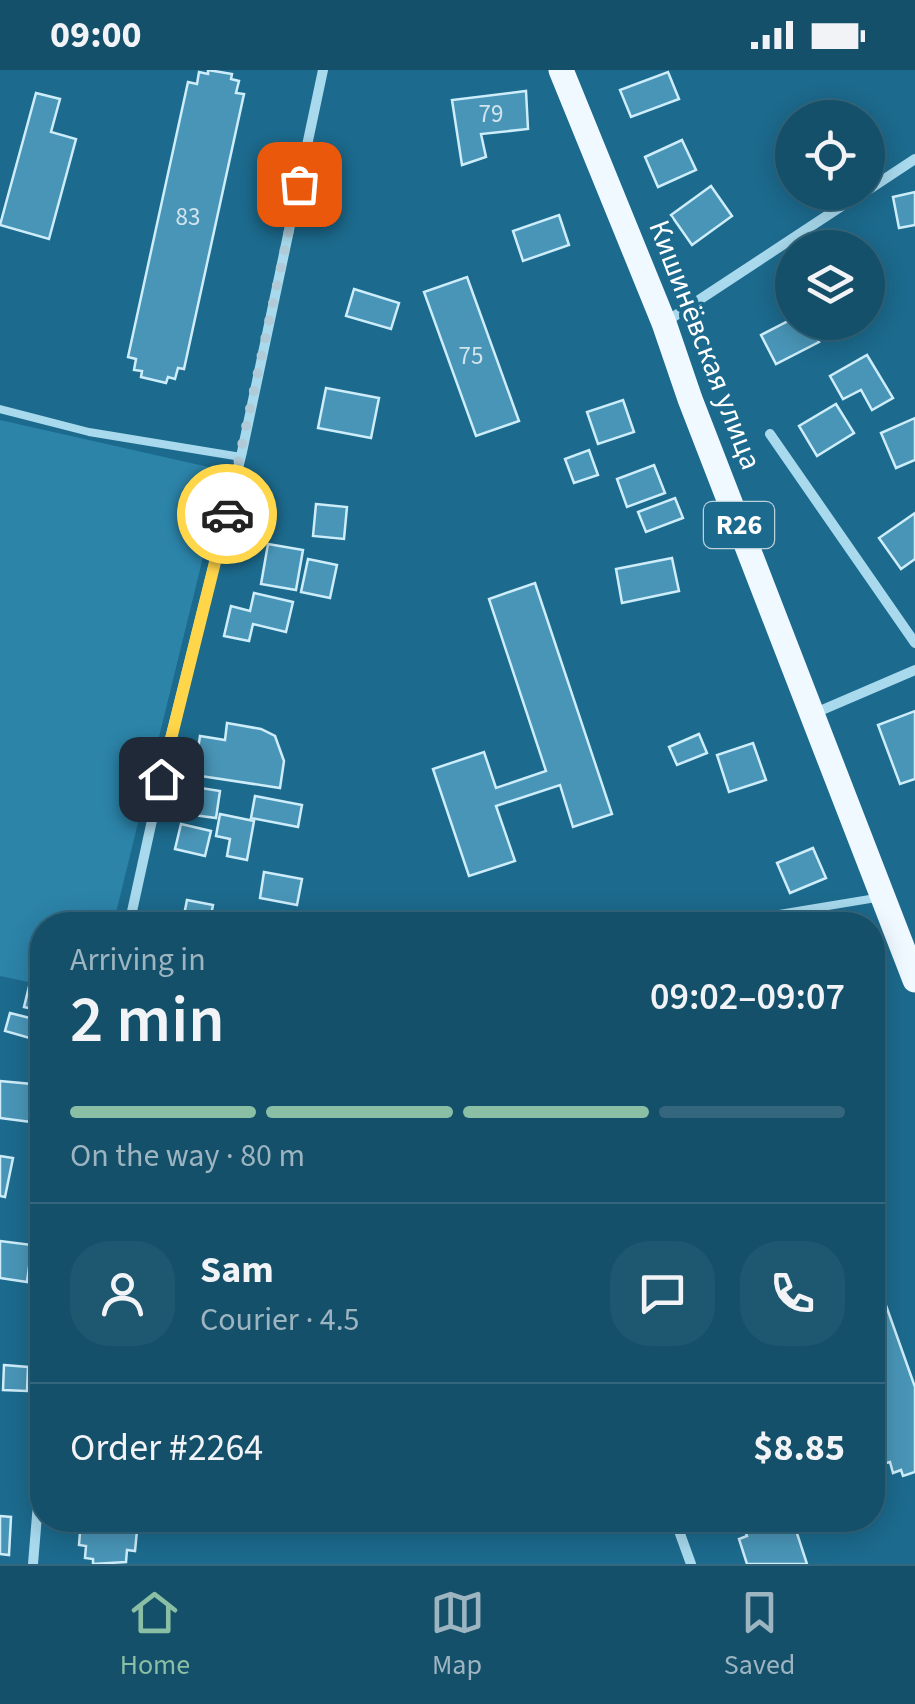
<!DOCTYPE html>
<meta charset="utf-8">
<style>
body{margin:0;font-family:"Source Sans 3",sans-serif;background:#1e5770;color:#f1f3f6;height:100vh;display:flex;flex-direction:column;font-size:38px;white-space:nowrap}
*{box-sizing:border-box;margin:0}
p{font-size:32px;color:#9db5c1}
.icon{flex:none;width:55px;height:55px;fill:none;stroke:currentColor;stroke-width:2;stroke-linecap:round;stroke-linejoin:round}
.map{position:relative;flex:1;overflow:hidden}
.sheet{position:absolute;left:30px;top:842px;width:855px;height:620px;display:flex;flex-direction:column;background:#15506a;border-radius:40px;box-shadow:0 5px 25px #0003,0 0 0 2px #34677e}
.sheet>*{flex:none}
.tools{position:absolute;left:775px;top:30px;display:grid;gap:20px}
.tools a{display:grid;place-items:center;width:110px;height:110px;border-radius:50%;background:#15506a;box-shadow:0 5px 25px #0003,0 0 0 2px #34677e;font-size:50px}
.pin{position:absolute;display:grid;place-items:center;width:85px;height:85px;color:#fff;margin:-42px;border-radius:20px;box-shadow:0 5px 15px #0006}
.courier{position:absolute;display:grid;place-items:center;width:100px;height:100px;margin:-50px;border:8px solid #ffd54a;border-radius:50%;background:#fff;color:#222;box-shadow:0 2px 12px #0007}
.head em{font-style:normal;font-weight:600}
.head div{display:flex;flex-direction:column-reverse}
.head{display:flex;align-items:center;justify-content:space-between;height:170px;padding:0 40px}
h1{font-size:65px;font-weight:600;line-height:75px}
.bar{display:grid;grid-template-columns:repeat(4,1fr);gap:15px 10px;align-content:center;height:120px;padding:0 40px}
.bar i{height:12px;border-radius:8px;background:#34677e}
.bar .active{background:#8abfa5}
.bar p{grid-column:span 4}
.line{display:flex;align-items:center;gap:25px;padding:0 40px;border-top:2px solid #34677e}
.line div{flex:1}
.round{display:grid;place-items:center;flex:none;width:105px;height:105px;border-radius:40px;background:#1e5770}
.status{display:flex;justify-content:space-between;align-items:center;height:70px;padding:0 50px;background:#15506a;direction:ltr}
.status svg{height:28px;fill:currentColor}
.tabs{display:flex;justify-content:space-around;align-items:center;height:140px;border-top:2px solid #34677e;background:#15506a;font-size:28px;color:#9db5c1}
.tabs a{display:grid;justify-items:center;gap:5px}
.tabs .active{color:#8abfa5}
.map>svg:first-child{display:block}
.green{fill:#2c84a9}
.building{fill:#4995b7;stroke:#ceedfa;stroke-width:2.5}
.lines{fill:none;stroke-linecap:round;stroke-linejoin:round}
.lane{stroke:#a8d9ed;stroke-width:8}
.street{stroke:#a8d9ed;stroke-width:10}
.primary{stroke:#eff9ff;stroke-width:25}
.done{stroke:#b0cbd7;stroke-width:10;stroke-dasharray:0 18}
.route{stroke:#ffd54a;stroke-width:12}
.labels{text-anchor:middle;dominant-baseline:central;stroke-width:9;stroke-linejoin:round;paint-order:stroke}
.number-label{font-size:25px;fill:#d2e4ed}
.shield{fill:#1c6a8d;stroke:#bbd2dd;stroke-width:2.5}
.shield-label{font-size:28px;font-weight:bold;fill:#fff}
.street-label{font-size:30px;fill:#fff;stroke:#1c6a8d}
</style>
<div class="status"><b>09:00</b><svg viewBox="0 0 49 12"><path d="M0 12V9h3v3zM5 12V6h3v6zM10 12V3h3v9zM15 12V0h3v12zM26 1h20v11H26zM47 4h2v5h-2z"/></svg></div>
<div class="map">
<svg width="915" height="1494" viewBox="0 0 915 1494">
<rect width="100%" height="100%" fill="#1c6a8d"/>
<path class="green" d="M0,350l213,48 6,24 -106,433h-71v60l-42,-9z"/>
<g class="building">
<path d="M208,0l24,4 -1,5 8,2 -3,12 8,1 -60,275 -6,-1 -3,11 -7,-2 -2,6 -25,-6 1,-6 -8,-1 2,-11 -8,-2 60,-275 9,2 2,-12 9,2z"/>
<path d="M668,2l11,27 -48,18 -11,-27z"/>
<path d="M526,21l2,38 -47,5 5,23 -24,8 -10,-65z"/>
<path d="M36,23l24,6 -9,33 25,7 -27,100 -49,-14z"/>
<path d="M682,70l14,30 -38,17 -13,-30z"/>
<path d="M711,116l21,30 -40,29 -21,-30z"/>
<path d="M915,122v33l-16,3 -6,-31z"/>
<path d="M559,145l10,30 -46,16 -10,-30z"/>
<path d="M467,207l52,144 -43,15 -52,-144z"/>
<path d="M354,219l45,14 -8,26 -45,-13z"/>
<path d="M792,249v3h16l11,20 -43,22 -15,-29z"/>
<path d="M867,285l26,43 -21,12 -11,-20 -18,9 -13,-23z"/>
<path d="M326,318l53,10 -8,40 -53,-10z"/>
<path d="M623,330l11,32 -36,12 -11,-32z"/>
<path d="M836,334l18,29 -37,23 -18,-30z"/>
<path d="M915,348v42l-19,8 -15,-35z"/>
<path d="M589,380l9,25 -24,8 -9,-24z"/>
<path d="M654,395l11,28 -38,14 -10,-28z"/>
<path d="M675,428l8,20 -37,14 -8,-20z"/>
<path d="M316,434l31,3 -3,32 -31,-3z"/>
<path d="M915,443v46l-14,10 -22,-31z"/>
<path d="M268,474l35,6 -7,40 -35,-6z"/>
<path d="M672,488l7,33 -57,12 -6,-34z"/>
<path d="M308,489l29,6 -7,33 -29,-6z"/>
<path d="M535,513l77,231 -39,13 -13,-42 -64,21 19,55 -46,15 -36,-107 51,-17 12,36 50,-17 -57,-172z"/>
<path d="M254,523l39,9 -7,30 -33,-8 -4,17 -25,-5 7,-30 19,5z"/>
<path d="M915,641v68l-15,5 -22,-59z"/>
<path d="M227,653l34,6 14,7 9,25 -4,27 -86,-13 6,-39 25,4z"/>
<path d="M699,664l8,19 -30,12 -8,-18z"/>
<path d="M753,673l13,37 -37,12 -12,-37z"/>
<path d="M182,715l38,6 -4,27 -38,-5z"/>
<path d="M255,726l47,9 -4,22 -47,-9z"/>
<path d="M220,744l34,7 -7,39 -20,-4 3,-17 -14,-3z"/>
<path d="M181,754l30,7 -6,25 -30,-7z"/>
<path d="M813,778l13,30 -36,15 -13,-30z"/>
<path d="M264,802l38,7 -5,26 -37,-7z"/>
<path d="M187,830l26,5 -4,20h-27z"/>
<path d="M33,900l9,2v39l-18,-4z"/>
<path d="M10,943l28,7 -5,19 -28,-8z"/>
<path d="M0,1011l42,4 -3,38 -39,-5z"/>
<path d="M0,1086l13,2 -8,39 -5,-1z"/>
<path d="M0,1171l32,4 -5,37 -27,-4z"/>
<path d="M872,1196l43,121v85l-12,4 -2,-6 -8,3 -3,-11 -8,2 -10,-27z"/>
<path d="M4,1295l24,2 -1,24 -24,-1z"/>
<path d="M0,1446l11,1 -2,38 -9,-1z"/>
<path d="M81,1450h57l-3,31 -8,-1 -1,12 -33,2v-5l-8,-1 1,-12 -7,-1z"/>
<path d="M751,1450h34l1,4 7,-3 14,43h-60l-8,-25 8,-3 -4,-11z"/>
</g>
<g class="lines">
<g class="lane">
<path d="M0,339l89,23 152,25"/>
<path d="M713,855l163,-27"/>
</g>
<g class="street">
<path d="M868,120l47,-31"/>
<path d="M664,253l199,-131"/>
<path d="M770,364l145,209"/>
<path d="M815,643l100,-43"/>
<path d="M129,855l40,-182 73,-291 81,-382"/>
<path d="M675,1450l16,44"/>
<path d="M33,1494l9,-109"/>
</g>
<path class="primary" d="M561,0l103,253 26,76 225,581"/>
</g>
<g class="lines">
<path class="done" d="M227,444l72,-330"/>
<path class="route" d="M161,709l66,-265"/>
</g>
<g class="labels">
<g class="number-label">
<text x="491" y="44">79</text>
<text x="188" y="147">83</text>
<text x="471" y="286">75</text>
</g>
<rect class="shield" x="704" y="432" width="70" height="46" rx="8"/>
<g class="shield-label">
<text x="739" y="455">R26</text>
</g>
<g class="street-label">
<text transform="translate(705 275) rotate(69)">Кишинёвская улица</text>
</g>
</g>
</svg>
<div class="tools">
<a><svg class="icon" aria-label="locate" viewBox="0 0 24 24"><circle cx="12" cy="12" r="6"/><path d="M12 2v4M12 18v4M2 12h4M18 12h4"/></svg></a>
<a><svg class="icon" aria-label="layers" viewBox="0 0 24 24"><path d="M12 4l9 5-9 5-9-5zM3 14l9 5 9-5"/></svg></a>
</div>
<div class="pin" style="left:299px;top:114px;background:#ea580c"><svg class="icon" aria-label="bag" viewBox="0 0 24 24"><path d="M5 8h14l-1 12H6zM9 8a3 3 0 0 1 6 0"/></svg></div>
<div class="pin" style="left:161px;top:709px;background:#1f2937"><svg class="icon" aria-label="home" viewBox="0 0 24 24"><path d="M3 11l9-7 9 7M6 9v11h12V9"/></svg></div>
<div class="courier" style="left:227px;top:444px"><svg class="icon" aria-label="car" viewBox="0 0 24 24"><path d="M5 17H2v-5l4-1 3-4h7l3 4 3 1v5h-3M9 17h6M6 11h13"/><circle cx="7" cy="17" r="2"/><circle cx="17" cy="17" r="2"/></svg></div>
<section class="sheet">
<div class="head"><div><h1>2 min</h1><p>Arriving in</p></div><em>09:02–09:07</em></div>
<div class="bar"><i class="active"></i><i class="active"></i><i class="active"></i><i></i><p>On the way · 80 m</p></div>
<div class="line" style="height:180px"><a class="round"><svg class="icon" aria-label="person" viewBox="0 0 24 24"><circle cx="12" cy="8" r="4"/><path d="M4 21q1-7 8-7t8 7"/></svg></a><div><b>Sam</b><p>Courier · 4.5</p></div><a class="round"><svg class="icon" aria-label="chat" viewBox="0 0 24 24"><path d="M4 5h16v11H9l-5 4z"/></svg></a><a class="round"><svg class="icon" aria-label="phone" viewBox="0 0 24 24"><path d="M5 4h4l2 5-3 2q2 4 5 5l2-3 5 2v4C11 20 4 13 5 4z"/></svg></a></div>
<div class="line" style="height:130px"><div>Order #2264</div><b>$8.85</b></div>
</section>
</div>
<nav class="tabs">
<a class="active"><svg class="icon" aria-label="home" viewBox="0 0 24 24"><path d="M3 11l9-7 9 7M6 9v11h12V9"/></svg>Home</a>
<a><svg class="icon" aria-label="map" viewBox="0 0 24 24"><path d="M3 6l6-2 6 2 6-2v14l-6 2-6-2-6 2zM9 4v14M15 6v14"/></svg>Map</a>
<a><svg class="icon" aria-label="saved" viewBox="0 0 24 24"><path d="M7 4h10v16l-5-4-5 4z"/></svg>Saved</a>
</nav>
